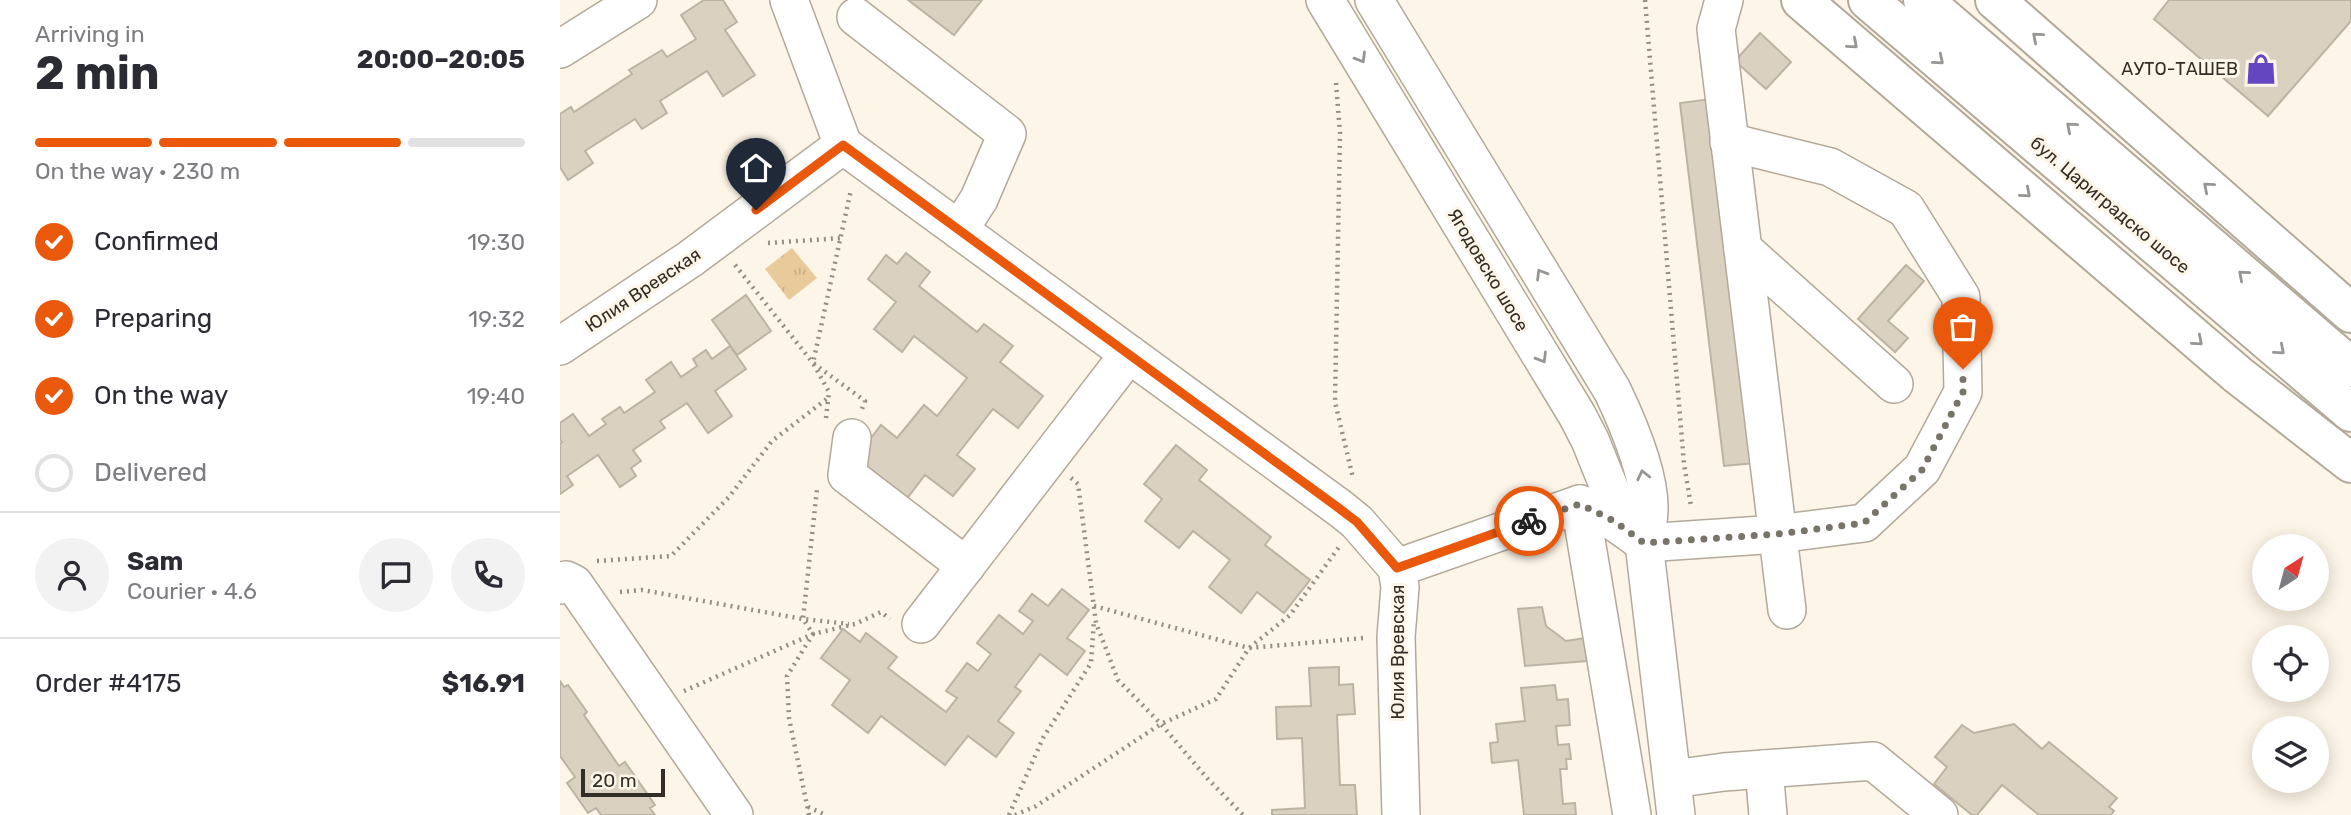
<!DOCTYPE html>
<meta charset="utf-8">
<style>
body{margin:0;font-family:Rubik,sans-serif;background:#f2f2f3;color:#2b2b33;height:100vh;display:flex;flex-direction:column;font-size:26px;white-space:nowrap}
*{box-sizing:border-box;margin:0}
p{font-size:23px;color:#7c7c81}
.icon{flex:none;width:38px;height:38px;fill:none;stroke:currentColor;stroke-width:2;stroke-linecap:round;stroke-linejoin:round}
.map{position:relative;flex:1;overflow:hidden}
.side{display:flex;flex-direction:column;background:#fff;width:560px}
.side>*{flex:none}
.needle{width:46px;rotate:36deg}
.buttons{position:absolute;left:1692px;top:534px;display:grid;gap:14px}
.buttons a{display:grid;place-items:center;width:77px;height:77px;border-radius:50%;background:#fff;box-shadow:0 4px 18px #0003;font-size:35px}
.scale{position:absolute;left:21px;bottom:18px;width:84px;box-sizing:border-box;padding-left:7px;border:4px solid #322e27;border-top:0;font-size:19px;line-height:24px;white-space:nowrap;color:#322e27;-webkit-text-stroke:5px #fdf5e7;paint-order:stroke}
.pin{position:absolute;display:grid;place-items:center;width:60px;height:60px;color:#fff;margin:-72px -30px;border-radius:50% 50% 50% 0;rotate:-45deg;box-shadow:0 0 7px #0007}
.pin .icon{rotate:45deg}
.courier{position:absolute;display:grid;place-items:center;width:70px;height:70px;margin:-35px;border:5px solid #ea580c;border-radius:50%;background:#fff;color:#222;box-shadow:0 2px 9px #0007}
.summary em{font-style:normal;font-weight:700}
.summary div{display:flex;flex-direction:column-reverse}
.summary{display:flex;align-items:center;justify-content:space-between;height:119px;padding:0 35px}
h1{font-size:46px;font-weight:700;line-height:52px}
.bar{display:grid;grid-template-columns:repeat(4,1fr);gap:10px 7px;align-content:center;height:84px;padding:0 35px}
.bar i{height:9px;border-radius:5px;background:#e1e1e2}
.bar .active{background:#ea580c}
.bar p{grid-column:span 4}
.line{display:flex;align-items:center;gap:18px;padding:0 35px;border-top:2px solid #e1e1e2}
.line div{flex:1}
.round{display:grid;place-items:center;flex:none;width:74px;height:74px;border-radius:37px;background:#f2f2f3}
ol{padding:0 35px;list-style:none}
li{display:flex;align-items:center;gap:21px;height:77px}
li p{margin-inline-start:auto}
li .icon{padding:7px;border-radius:50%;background:#ea580c;color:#fff;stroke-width:4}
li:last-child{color:#7c7c81}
li i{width:38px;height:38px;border:4px solid #e1e1e2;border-radius:50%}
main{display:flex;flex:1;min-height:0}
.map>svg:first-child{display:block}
.park{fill:url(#park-tufts)}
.building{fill:#dbd1c0;stroke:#bdb3a3;stroke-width:2}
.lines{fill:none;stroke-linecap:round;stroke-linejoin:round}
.minor-casing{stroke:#b3a999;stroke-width:40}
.major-casing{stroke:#b3a999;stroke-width:42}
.path{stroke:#938d83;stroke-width:4.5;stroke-dasharray:2 5;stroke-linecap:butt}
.minor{stroke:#fff;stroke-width:37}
.major{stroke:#fff;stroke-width:38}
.oneway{stroke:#989693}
.done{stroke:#79746a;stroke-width:7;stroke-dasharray:0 12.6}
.route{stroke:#ea580c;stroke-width:9}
.labels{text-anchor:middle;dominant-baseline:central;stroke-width:6;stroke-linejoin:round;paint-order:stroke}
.poi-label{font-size:18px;fill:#322e27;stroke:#fdf5e7;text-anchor:end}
.street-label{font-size:18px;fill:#322e27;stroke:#fdf5e7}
</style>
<main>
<section class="side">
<div class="summary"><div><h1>2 min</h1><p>Arriving in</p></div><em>20:00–20:05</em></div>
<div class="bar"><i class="active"></i><i class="active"></i><i class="active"></i><i></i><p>On the way · 230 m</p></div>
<ol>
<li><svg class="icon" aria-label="check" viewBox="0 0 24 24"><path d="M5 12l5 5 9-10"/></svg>Confirmed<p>19:30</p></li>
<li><svg class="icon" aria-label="check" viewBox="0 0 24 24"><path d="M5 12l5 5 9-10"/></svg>Preparing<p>19:32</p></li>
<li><svg class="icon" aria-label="check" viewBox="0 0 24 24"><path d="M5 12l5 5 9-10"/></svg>On the way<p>19:40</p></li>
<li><i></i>Delivered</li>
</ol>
<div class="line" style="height:126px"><a class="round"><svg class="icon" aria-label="person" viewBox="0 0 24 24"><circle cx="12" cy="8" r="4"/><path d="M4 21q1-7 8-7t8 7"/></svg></a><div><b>Sam</b><p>Courier · 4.6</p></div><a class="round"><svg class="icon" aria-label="chat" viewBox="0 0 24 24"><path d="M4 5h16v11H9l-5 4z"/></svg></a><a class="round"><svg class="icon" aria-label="phone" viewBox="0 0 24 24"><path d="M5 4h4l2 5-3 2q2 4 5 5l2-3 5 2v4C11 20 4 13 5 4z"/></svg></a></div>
<div class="line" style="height:91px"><div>Order #4175</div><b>$16.91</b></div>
</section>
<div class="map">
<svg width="1791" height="815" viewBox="0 0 1791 815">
<defs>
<pattern id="park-tufts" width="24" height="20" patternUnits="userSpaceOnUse" patternTransform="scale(1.75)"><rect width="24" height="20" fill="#e9cb9b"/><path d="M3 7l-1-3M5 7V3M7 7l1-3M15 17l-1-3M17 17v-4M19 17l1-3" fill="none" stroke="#c8af86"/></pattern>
</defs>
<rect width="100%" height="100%" fill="#fdf5e7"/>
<path class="park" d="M232,248l25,30 -28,22 -24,-31z"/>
<g class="building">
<path d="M144,0h19l14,22 -12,8 30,45 -32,21 -16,-25 -47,30 7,12 -25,16 -7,-10 -50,32 8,12 -25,17 -8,-13v-53l11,-7 3,5 58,-38 -3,-4 33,-20 5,7 29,-18 -15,-24z"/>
<path d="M348,0h74l-28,35z"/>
<path d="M1609,0h182v21l-83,95 -114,-97z"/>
<path d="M1200,33l31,29 -25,27 -31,-28z"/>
<path d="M1151,99l44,364 -31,3 -44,-363z"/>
<path d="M346,253l24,19 -11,14 58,46 7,-8 29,22 -13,16 43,34 -25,32 -25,-19 -36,46 18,14 -22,27 -28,-21 -20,26 -51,-41 27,-35 16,13 27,-33 13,11 30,-38 -53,-42 -12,16 -28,-23 22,-27 -28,-23 18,-24 11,9z"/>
<path d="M1346,265l18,16 -36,40 20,17 -13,14 -37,-33z"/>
<path d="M186,295l25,36 -34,24 -25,-35z"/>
<path d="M170,346l16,23 -31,22 17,25 -24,17 -21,-30 -27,18 5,7 -32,22 8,11 -10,7 5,8 -16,11 -22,-32 -31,21 6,9 -13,9v-50l2,-2 -2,-3v-16l13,-9 16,22 17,-12 -4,-5 18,-12 4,6 31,-21 -9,-12 25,-18 10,15 16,-11 -4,-7 13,-9 6,9z"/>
<path d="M616,445l31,25 -8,10 72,57 -6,8 45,35 -26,33 -27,-21 -16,21 -32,-26 21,-27 -37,-29 -14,17 -34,-27 17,-22 -18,-15z"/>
<path d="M502,589l27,21 -22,28 18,13 -18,24 -27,-21 -25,33 6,4 -23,30 16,12 -18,24 -28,-21 -23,29 -64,-49 -13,17 -36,-28 18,-25 -29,-22 22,-29 17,13 6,-9 31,24 -9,11 58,44 11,-14 -11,-7 21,-28 11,8 13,-17 -14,-11 22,-28 24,19 10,-13 -14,-10 13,-17 16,12z"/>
<path d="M982,607l4,19 20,15 19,-3 2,23 -62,5 -7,-57z"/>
<path d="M779,667v18l14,-1 2,30 -18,1 3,70h15l2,30h-85v-5l33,-2 -3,-70 -25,1 -1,-32 35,-1 -2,-38z"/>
<path d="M0,681l4,6 4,-2 19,27 -3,3 35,51 6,-4 30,43 -5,3 5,7h-54l-5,-7 -8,5 -21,-30 8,-6 -15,-21z"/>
<path d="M995,685l2,15 11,-1 2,26 -14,1 2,19 11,-1 2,15h-5l1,10h-7l3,35 12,-1 1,12h-52l-6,-55 -26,3 -2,-20 8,-1 -2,-18 29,-3 -4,-33z"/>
<path d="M1454,724l28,25 7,-7 68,56 -8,9 5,4 -3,4h-72l-37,-30 -25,30h-5l-38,-31 13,-17 -12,-10 27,-32 12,8z"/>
</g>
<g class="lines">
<defs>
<g id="minor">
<path d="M229,0l54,145"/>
<path d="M765,0l252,415 13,25 23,57 25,36"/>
<path d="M814,0l238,390c15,31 38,85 37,120 0,11 -3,22 -5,33l32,272"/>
<path d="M1164,0l-8,29 71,581"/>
<path d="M296,17l151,117 -28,65 -20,31"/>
<path d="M0,49l78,-49"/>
<path d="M1183,249l151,135"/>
<path d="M0,346l130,-87 153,-114 498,364 16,13 40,46 3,19 -4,50 5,178"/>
<path d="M292,438l-5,37 119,91"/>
<path d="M1020,504l52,311"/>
<path d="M837,568l183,-64 33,17 31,22 134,-9 86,-11 58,-54 41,-77 -2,-95 -55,-88 -76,-42 -101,-25"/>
<path d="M0,585l6,-5 8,4 160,231"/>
<path d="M361,624l208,-270"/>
<path d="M1204,769l4,46"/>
<path d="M1113,779l51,-7 149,-11 66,54"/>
</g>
<g id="major">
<path d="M1241,0l437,375 113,88"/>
<path d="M1308,0l483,412"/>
<path d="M1363,0l428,367"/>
<path d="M1435,0l356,313"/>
</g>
</defs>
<use href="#minor" class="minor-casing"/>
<use href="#major" class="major-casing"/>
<g class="path">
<path d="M1085,0l39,464 7,42 -2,1"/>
<path d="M776,83l4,50 -5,269 18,76"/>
<path d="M208,243l74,-5"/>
<path d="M175,265l78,98 52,38 -3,8"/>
<path d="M266,418l3,-26 -16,-29 38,-173"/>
<path d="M511,478l7,6 18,139 22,57 43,44 45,53 37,38"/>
<path d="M37,561l74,-5 58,-59 43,-56 56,-43"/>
<path d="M60,592l22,-2 161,29 46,5"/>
<path d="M534,606l155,42 115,-10"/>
<path d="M124,691l129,-57 42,-10 26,-12 9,7"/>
<path d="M248,807l18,8"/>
<path d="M249,815l-20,-97 -2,-42 26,-42 -10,-15 14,-130"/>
<path d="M449,815l34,-77 48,-75 3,-43"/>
<path d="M455,815l21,-9 125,-82 55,-25 33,-51 41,-33 49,-68"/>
</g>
<use href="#minor" class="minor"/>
<use href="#major" class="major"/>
</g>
<defs><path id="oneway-chevron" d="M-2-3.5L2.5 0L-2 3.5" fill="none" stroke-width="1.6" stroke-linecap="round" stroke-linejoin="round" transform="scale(1.75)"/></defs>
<g class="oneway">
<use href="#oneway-chevron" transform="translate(1477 37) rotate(-139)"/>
<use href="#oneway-chevron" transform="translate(1293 44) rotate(41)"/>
<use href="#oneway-chevron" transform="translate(801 58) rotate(59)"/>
<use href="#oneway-chevron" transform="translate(1379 60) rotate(40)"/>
<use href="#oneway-chevron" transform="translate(1511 127) rotate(-139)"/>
<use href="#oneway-chevron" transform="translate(1648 187) rotate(-139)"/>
<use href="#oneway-chevron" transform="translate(1466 193) rotate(41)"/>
<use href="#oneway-chevron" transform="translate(981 274) rotate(-121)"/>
<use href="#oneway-chevron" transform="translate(1683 275) rotate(-139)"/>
<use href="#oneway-chevron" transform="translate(1638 341) rotate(41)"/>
<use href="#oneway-chevron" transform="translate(1720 350) rotate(41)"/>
<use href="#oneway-chevron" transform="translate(982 358) rotate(59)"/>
<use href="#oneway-chevron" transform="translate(1083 475) rotate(-103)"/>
</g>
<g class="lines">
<path class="done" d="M969,521l51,-17 34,17 30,22 134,-9 86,-11 58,-53 41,-78v-23"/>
<path class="route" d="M196,210l87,-65 497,364 17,13 40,46 132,-47"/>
</g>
<defs>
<symbol id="shop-bare" viewBox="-9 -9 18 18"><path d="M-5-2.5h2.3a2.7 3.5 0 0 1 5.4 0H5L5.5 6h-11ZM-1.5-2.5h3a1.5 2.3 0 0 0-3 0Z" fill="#6447c0" stroke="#fdf5e7" stroke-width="2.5" paint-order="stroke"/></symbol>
</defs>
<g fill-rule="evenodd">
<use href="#shop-bare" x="1679" y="47" width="44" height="44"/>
</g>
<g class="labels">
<g class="poi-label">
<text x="1678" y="69">АУТО-ТАШЕВ</text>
</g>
<g class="street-label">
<text transform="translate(1550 205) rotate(40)">бул. Цариградско шосе</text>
<text transform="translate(928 270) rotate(59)">Ягодовско шосе</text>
<text transform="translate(83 290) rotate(-34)">Юлия Вревская</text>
<text transform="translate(838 652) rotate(-90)">Юлия Вревская</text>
</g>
</g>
</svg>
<div class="buttons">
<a><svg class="needle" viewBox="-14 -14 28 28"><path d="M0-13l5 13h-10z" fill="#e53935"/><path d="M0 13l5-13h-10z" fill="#7c7c81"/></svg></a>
<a><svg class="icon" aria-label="locate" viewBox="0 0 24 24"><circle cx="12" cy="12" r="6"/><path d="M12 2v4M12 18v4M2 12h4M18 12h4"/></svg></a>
<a><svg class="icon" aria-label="layers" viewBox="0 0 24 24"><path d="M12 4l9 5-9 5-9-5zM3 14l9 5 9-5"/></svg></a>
</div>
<div class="scale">20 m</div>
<div class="pin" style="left:1403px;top:369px;background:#ea580c"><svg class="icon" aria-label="bag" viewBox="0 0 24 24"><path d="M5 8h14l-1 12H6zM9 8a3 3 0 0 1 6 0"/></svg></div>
<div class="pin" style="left:196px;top:210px;background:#1f2937"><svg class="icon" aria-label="home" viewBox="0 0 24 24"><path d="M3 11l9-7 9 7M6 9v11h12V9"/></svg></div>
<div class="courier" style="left:969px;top:521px"><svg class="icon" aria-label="bike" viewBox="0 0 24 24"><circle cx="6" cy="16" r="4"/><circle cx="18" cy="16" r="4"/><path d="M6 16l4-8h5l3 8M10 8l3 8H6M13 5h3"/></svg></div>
</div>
</main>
